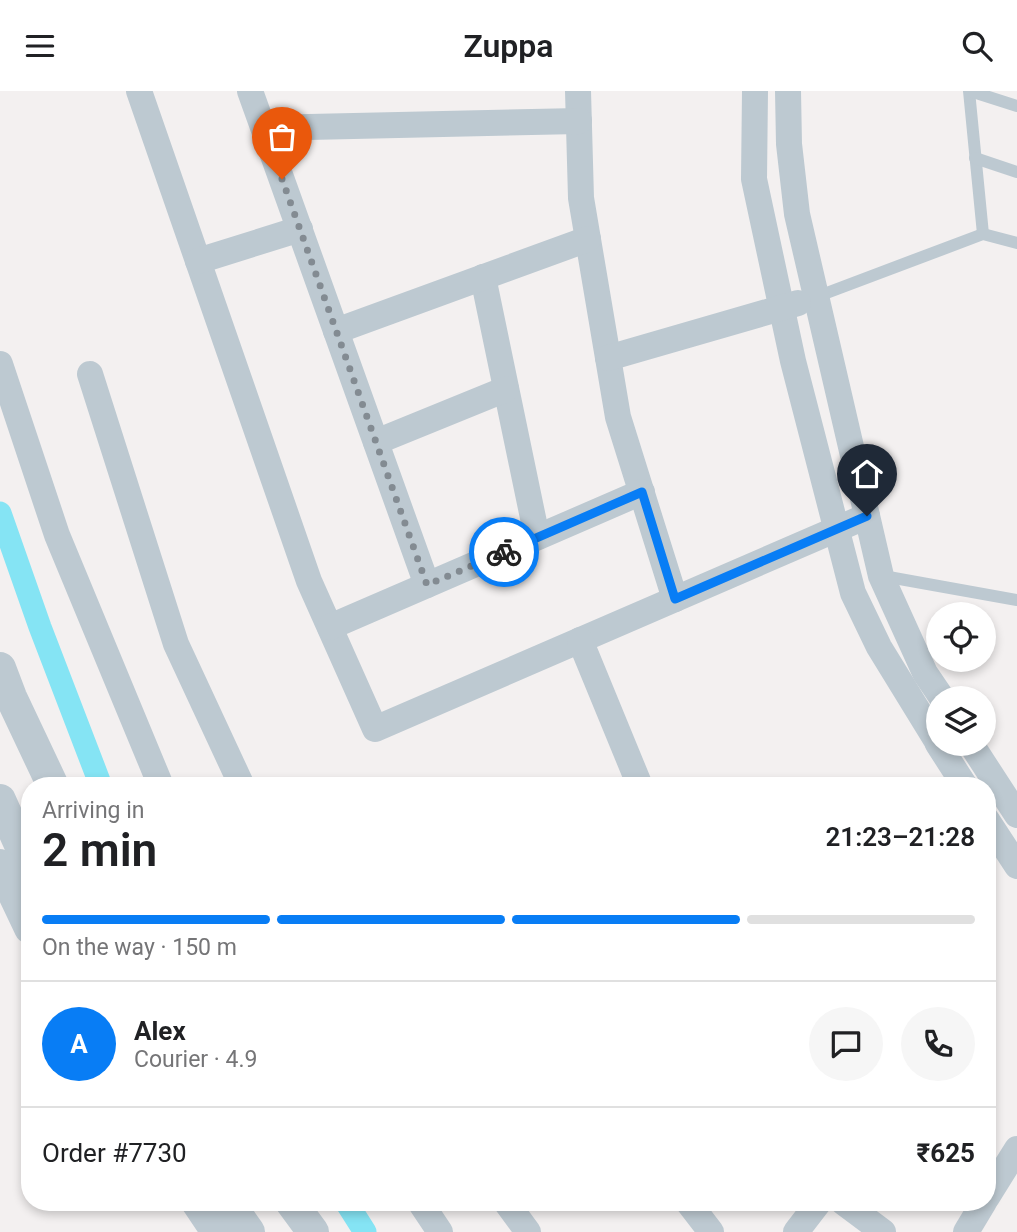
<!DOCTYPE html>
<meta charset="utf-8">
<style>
body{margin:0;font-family:Roboto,sans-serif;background:#f6f6f6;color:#202124;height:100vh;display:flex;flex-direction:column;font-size:26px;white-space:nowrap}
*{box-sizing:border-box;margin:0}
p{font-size:23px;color:#757577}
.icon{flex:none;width:38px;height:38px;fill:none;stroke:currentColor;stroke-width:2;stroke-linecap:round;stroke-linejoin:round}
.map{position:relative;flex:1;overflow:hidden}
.sheet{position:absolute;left:21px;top:686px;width:975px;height:434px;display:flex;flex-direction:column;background:#fff;border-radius:28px;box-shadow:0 4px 10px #0003}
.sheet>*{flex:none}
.controls{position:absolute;left:926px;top:511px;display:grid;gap:14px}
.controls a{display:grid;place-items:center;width:70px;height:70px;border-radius:50%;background:#fff;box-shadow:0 4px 10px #0003;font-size:35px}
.pin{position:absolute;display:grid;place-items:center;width:60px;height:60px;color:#fff;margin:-72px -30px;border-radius:50% 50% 50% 0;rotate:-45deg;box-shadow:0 0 7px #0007}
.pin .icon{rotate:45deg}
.courier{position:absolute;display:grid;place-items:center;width:70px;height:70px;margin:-35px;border:5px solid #087df5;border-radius:50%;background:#fff;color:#222;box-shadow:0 2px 9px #0007}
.headline em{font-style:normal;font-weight:600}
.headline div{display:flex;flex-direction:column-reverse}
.headline{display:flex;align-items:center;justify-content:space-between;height:119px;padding:0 21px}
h1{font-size:46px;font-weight:600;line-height:52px}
.bar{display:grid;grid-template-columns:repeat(4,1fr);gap:10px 7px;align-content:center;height:84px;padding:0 21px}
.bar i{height:9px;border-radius:5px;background:#e0e0e0}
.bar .current{background:#087df5}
.bar p{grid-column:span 4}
.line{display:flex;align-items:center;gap:18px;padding:0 21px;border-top:2px solid #e0e0e0}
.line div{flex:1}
.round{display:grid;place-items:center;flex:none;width:74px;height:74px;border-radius:37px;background:#f6f6f6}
header{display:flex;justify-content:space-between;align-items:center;height:91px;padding:0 21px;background:#fff;font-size:32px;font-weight:600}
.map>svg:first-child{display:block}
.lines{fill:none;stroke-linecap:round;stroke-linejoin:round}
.canal{stroke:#85e4f4;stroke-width:23}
.service{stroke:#bdc9d1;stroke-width:12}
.minor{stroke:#bdc9d1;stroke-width:26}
.tertiary{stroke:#bdc9d1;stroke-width:32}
.done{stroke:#838b92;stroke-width:7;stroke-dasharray:0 12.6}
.route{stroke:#087df5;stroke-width:9}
</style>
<header><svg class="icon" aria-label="menu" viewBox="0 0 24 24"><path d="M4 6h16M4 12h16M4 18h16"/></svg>Zuppa<svg class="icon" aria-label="search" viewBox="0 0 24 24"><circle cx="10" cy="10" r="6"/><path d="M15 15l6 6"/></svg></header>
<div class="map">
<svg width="1017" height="1141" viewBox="0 0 1017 1141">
<rect width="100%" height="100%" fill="#f3f0f0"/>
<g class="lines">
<g class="canal">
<path d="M0,422l40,114 61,159"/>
<path d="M346,1111l19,30"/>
</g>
<g class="service">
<path d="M969,0l14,143"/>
<path d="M970,0l47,15"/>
<path d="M975,67l42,14"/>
<path d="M816,206l167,-63 34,9"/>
<path d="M883,485l134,24"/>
</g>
<g class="minor">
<path d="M139,0l170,490 66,148 492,-213"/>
<path d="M250,0l177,494"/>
<path d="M578,0l3,107 37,219 57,182"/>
<path d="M755,0l-1,88 39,182 60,232 26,54 59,96"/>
<path d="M788,0l1,53 8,70 84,362 44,97 17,25"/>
<path d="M264,37l315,-7"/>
<path d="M198,170l102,-32"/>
<path d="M483,186l54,260"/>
<path d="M336,240l252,-92"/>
<path d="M608,267l190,-55"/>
<path d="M0,273l57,171 104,251"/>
<path d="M90,283l86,270 66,142"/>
<path d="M376,351l130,-53"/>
<path d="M330,536l312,-135"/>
<path d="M580,549l60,146"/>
<path d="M938,653l27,42"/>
<path d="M971,653l46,71"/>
<path d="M987,729l30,46"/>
<path d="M987,1106l30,-48"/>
<path d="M420,1111l20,30"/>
<path d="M506,1111l22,30"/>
<path d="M688,1111l23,30"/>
<path d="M843,1111l40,30"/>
<path d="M796,1141l23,-30"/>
<path d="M966,1141l18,-30"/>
</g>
<g class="tertiary">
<path d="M0,577l11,29 42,89"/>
<path d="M0,709l30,67"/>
<path d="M0,774l30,63"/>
<path d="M197,1111l20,30"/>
<path d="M228,1111l21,30"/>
<path d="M291,1111l22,30"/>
</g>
</g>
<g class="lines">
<path class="done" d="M282,88l145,406 77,-33"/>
<path class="route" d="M504,461l138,-60 33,107 192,-83"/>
</g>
</svg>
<div class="controls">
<a><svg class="icon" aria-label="locate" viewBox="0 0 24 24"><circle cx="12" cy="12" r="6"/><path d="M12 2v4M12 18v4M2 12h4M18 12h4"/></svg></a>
<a><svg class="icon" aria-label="layers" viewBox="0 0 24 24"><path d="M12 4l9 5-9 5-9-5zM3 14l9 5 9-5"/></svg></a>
</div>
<div class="pin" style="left:282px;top:88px;background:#ea580c"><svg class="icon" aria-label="bag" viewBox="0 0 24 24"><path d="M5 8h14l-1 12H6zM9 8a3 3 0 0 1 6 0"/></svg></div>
<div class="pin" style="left:867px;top:425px;background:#1f2937"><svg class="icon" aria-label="home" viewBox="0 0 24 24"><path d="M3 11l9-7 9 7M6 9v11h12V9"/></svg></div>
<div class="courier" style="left:504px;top:461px"><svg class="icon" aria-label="bike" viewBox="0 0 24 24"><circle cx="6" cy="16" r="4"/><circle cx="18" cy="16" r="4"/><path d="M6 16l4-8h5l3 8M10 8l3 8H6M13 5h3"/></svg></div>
<section class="sheet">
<div class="headline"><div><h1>2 min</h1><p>Arriving in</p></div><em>21:23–21:28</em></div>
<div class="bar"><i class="current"></i><i class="current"></i><i class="current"></i><i></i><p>On the way · 150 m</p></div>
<div class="line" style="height:126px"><b class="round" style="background:#087df5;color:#fff">A</b><div><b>Alex</b><p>Courier · 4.9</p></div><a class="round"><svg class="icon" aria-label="chat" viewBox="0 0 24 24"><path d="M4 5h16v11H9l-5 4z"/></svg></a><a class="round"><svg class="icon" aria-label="phone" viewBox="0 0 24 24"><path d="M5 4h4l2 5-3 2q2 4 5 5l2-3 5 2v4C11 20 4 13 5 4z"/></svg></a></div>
<div class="line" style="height:91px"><div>Order #7730</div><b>₹625</b></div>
</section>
</div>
